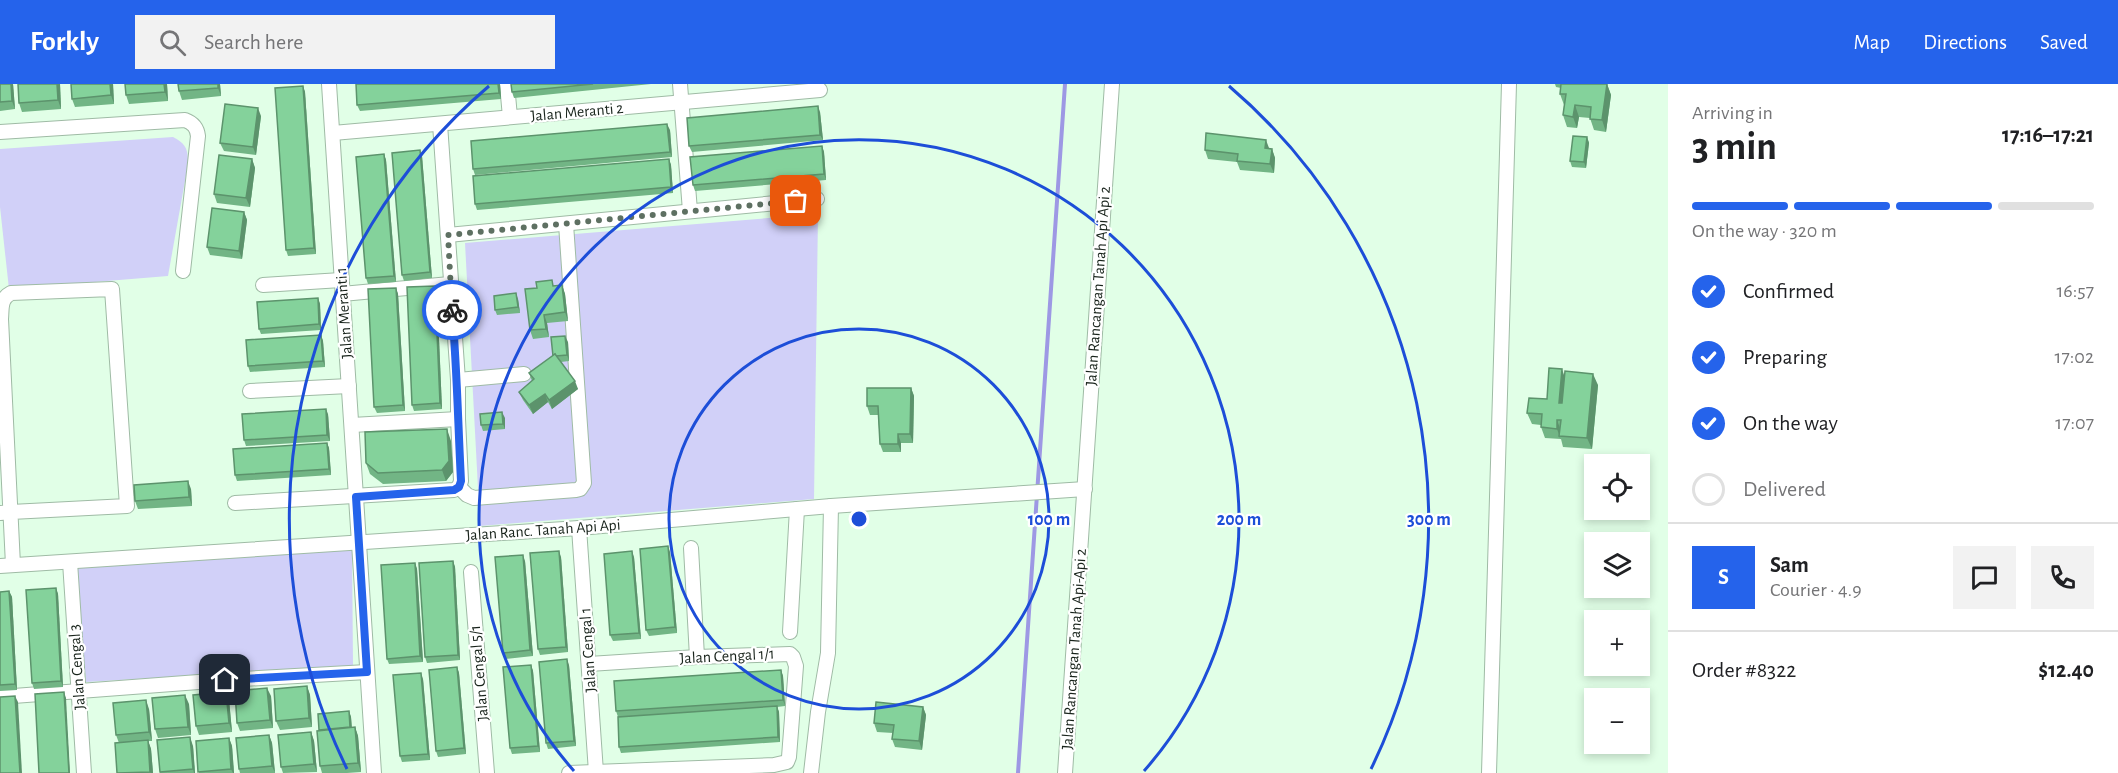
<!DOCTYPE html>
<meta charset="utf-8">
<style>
body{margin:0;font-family:"Alegreya Sans",sans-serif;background:#f2f2f2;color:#202124;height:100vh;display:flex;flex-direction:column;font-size:22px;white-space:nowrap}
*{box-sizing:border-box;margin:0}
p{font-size:20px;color:#757577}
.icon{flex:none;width:33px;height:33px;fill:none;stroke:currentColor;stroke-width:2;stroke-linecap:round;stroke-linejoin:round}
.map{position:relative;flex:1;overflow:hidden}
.sheet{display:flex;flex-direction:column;background:#fff;width:450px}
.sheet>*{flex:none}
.fabs{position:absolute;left:1584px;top:370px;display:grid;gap:12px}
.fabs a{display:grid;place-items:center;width:66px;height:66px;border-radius:0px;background:#fff;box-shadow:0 3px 9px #0003;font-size:30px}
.pin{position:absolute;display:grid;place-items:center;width:51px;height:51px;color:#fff;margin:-26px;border-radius:12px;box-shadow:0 3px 9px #0006}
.courier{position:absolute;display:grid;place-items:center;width:60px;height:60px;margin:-30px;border:4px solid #2563eb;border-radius:50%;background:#fff;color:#222;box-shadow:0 2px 8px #0007}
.overview em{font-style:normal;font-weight:600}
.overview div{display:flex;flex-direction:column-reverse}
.overview{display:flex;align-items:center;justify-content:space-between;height:102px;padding:0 24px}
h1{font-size:39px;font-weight:600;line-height:45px}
.bar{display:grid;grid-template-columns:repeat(4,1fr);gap:9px 6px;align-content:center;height:72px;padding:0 24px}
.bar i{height:8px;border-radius:4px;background:#e0e0e0}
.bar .selected{background:#2563eb}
.bar p{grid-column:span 4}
.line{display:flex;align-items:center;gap:15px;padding:0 24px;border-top:2px solid #e0e0e0}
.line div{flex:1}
.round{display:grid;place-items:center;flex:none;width:63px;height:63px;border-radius:0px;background:#f2f2f2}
ol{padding:0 24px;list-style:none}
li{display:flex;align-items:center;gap:18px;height:66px}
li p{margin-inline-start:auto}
li .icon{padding:6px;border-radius:50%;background:#2563eb;color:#fff;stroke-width:4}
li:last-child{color:#757577}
li i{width:33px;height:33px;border:3px solid #e0e0e0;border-radius:50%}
header{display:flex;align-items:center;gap:36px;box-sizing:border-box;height:84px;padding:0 30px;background:#2563eb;color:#fff}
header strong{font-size:28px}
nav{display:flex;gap:33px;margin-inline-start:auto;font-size:21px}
.search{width:420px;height:54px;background:#f2f2f2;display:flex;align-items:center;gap:15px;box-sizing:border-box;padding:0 21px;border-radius:0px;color:#757577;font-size:22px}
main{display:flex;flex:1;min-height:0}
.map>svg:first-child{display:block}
.green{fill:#d1d0f8}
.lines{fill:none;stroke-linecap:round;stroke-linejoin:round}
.stream{stroke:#9d98e4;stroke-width:4}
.minor-casing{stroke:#9fbba5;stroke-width:16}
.minor{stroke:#fff;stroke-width:14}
.wall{fill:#72b585}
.shaded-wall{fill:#5c936c}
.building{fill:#84d29b;stroke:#5c936c;stroke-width:1.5}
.done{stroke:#5e7062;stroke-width:6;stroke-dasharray:0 10.8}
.route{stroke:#2563eb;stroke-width:8}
.ring{fill:none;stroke:#1d4ed8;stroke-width:3}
.labels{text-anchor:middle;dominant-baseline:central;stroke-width:4.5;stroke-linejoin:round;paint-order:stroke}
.street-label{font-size:16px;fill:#18231b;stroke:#fff}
.centre{fill:#1d4ed8;stroke:#fff;stroke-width:3}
.ring-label{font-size:18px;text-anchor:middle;font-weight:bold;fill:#1d4ed8;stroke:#fff;stroke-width:4.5;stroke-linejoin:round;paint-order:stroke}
</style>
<header>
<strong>Forkly</strong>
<div class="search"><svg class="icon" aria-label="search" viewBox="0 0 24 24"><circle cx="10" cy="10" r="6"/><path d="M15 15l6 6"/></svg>Search here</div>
<nav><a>Map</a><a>Directions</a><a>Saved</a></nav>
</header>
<main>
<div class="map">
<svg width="1668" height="689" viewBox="0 0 1668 689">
<rect width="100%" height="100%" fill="#e1ffe7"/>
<g class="green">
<path d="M173,53c13,7 15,12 15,27l-20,112 -159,13 -9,-82v-58z"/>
<path d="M818,130l-4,285 -334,27 -15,-283z"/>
<path d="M352,463l1,119 -267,16 -10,-115z"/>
</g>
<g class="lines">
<path class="stream" d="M1018,689l47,-689"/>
<defs>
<g id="minor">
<path d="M329,0l45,689"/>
<path d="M507,0l3,33"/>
<path d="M680,0l10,127"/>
<path d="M440,40l18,256v39l3,62 -2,6"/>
<path d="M0,48l185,-12c8,3 12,7 13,16l-15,135"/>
<path d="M333,49l487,-43"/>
<path d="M448,151l369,-36"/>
<path d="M263,201l78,-5"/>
<path d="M342,210l108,-10"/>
<path d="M458,296l66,-6"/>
<path d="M250,307l99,-5"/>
<path d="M352,341l106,-6"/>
<path d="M459,403l8,8 7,3 102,-8 4,-1 4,-6 -18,-259"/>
<path d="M235,419l219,-13 5,-3"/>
<path d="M0,429l11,-1 116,-6 -15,-217 -101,4c-11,6 -9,15 -10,26l12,246"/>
<path d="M579,444l17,244"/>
<path d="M691,464l6,109"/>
<path d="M70,478l14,211"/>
<path d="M0,482l579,-38 252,-22 254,-17"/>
<path d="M471,488l16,201"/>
<path d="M790,548l7,-123"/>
<path d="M0,613l225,-17 142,-8"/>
<path d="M569,689l205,-8 13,-3 2,-5 7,-91 -3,-9 -3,-3 -93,3 -108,7"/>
<path d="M811,689l7,-61 10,-59 3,-147"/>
<path d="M1065,689l47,-689"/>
<path d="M1489,689l20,-689"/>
</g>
</defs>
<use href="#minor" class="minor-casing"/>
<use href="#minor" class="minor"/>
</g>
<g class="wall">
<path d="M0,0h13l2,25 -15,2z"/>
<path d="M18,0h42l1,25 -39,3 -3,-9z"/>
<path d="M113,0l1,20 -39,3 -3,-8z"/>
<path d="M167,0l1,17 -39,3 -3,-9z"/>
<path d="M178,0h42l1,12 -39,4 -3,-9z"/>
<path d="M356,0h144l1,15 -141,12 -3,-6z"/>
<path d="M511,0h140l-137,14 -2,-6z"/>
<path d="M1555,0h52l4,11 -5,37 -12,-2 -4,-12 -11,-1 -2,11 -10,-1 -4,-12 1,-10 -4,-11 1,-6 -5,-1z"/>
<path d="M303,2l2,6 11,162 -28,2 -2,-6z"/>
<path d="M820,28l3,28 -131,12 -3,-6z"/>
<path d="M261,32l-5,39 -32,-4 -4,-8z"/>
<path d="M670,46l2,27 -197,18 -2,-6z"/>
<path d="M1587,53l2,6 -3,25 -14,-1 -2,-6z"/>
<path d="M822,62l2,6 2,28 -131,11 -2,-6z"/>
<path d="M1269,65h3l3,9 -1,15 -34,-3 -3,-8 -29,-3 -3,-9z"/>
<path d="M420,66l2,6 10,122 -28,3 -2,-6z"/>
<path d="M384,70l2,6 10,122 -28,2 -2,-6z"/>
<path d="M252,75l3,9 -5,39 -33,-4 -3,-9z"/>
<path d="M669,75l2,6 2,28 -196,17 -2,-6z"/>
<path d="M244,128l3,8 -5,39 -32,-4 -3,-8z"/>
<path d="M562,201l3,9 3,27 -21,2 2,14 -16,2 -3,-9 24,-44z"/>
<path d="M435,202l2,6 5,117 -28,2 -2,-6z"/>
<path d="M396,204l2,6 7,117 -28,2 -3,-6z"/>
<path d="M318,214l2,6 1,26 -60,4 -2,-5z"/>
<path d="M518,215l2,14 -23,2 -2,-5z"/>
<path d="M321,251l2,6 2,26 -75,5 -2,-6z"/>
<path d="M568,258l1,19 -8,1 17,27 -26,20 -4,-7 -15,12 -10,-14 -4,-8 13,-11 -3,-8 24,-17z"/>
<path d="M1565,292l33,9 -6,64 -29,-2 -2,-8 -16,-1 -4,-11v-2l-9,-1 -5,-11 20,-14z"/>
<path d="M911,304l3,8 -1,47h-12v9h-18l-3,-8 -2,-29h-8l-3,-9z"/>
<path d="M328,330l2,27 -84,5 -2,-6z"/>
<path d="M505,334v11l-22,2 -2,-6z"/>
<path d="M451,357l2,31 -7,9 -63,3 -13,-10 -4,-11z"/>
<path d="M327,359l2,5 2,27 -94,6 -2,-6z"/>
<path d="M191,405l1,17 -54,3 -3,-8z"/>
<path d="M670,468l7,81 -28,3 -3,-6z"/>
<path d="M561,473l7,95 -28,3 -2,-6z"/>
<path d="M634,473l7,82 -28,2 -3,-6z"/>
<path d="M453,477l2,6 5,93 -33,3 -2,-6z"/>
<path d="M525,477l8,95 -28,3 -2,-6z"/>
<path d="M415,479l2,6 6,93 -34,2 -2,-5z"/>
<path d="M56,504l2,6 5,93 -29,2 -2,-6z"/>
<path d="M9,507l3,6 5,93 -17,1v-99z"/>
<path d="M531,581l2,6 7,81 -28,2 -2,-6z"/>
<path d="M569,581l7,81 -28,3 -2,-6z"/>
<path d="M457,583l2,6 7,81 -28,3 -2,-6z"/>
<path d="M781,586l2,6 2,30 -8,1 2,5 1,30 -159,11 -2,-6 -1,-30 -2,-6z"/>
<path d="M423,595l7,81 -28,2 -2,-6z"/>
<path d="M307,602l3,9 2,32 -32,3 -4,-9z"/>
<path d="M271,612l2,32 -33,3 -3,-8z"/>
<path d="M229,616l3,32 -33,3 -3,-9z"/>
<path d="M189,620l2,31 -33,3 -3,-9z"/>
<path d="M923,623l3,8 -4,35 -27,-3 -3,-8 1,-6 -16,-1 -3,-9z"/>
<path d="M149,625l3,32h-4l3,8 2,24h-36l2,-30 -3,-8z"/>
<path d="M349,627l2,6 1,11 3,-1 3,9 3,36 -14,1h-25l-2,-7z"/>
<path d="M311,648l3,9 3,31 -34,1 -2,-6z"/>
<path d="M269,651l3,8 3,30h-35l-1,-4z"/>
<path d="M229,654l3,8 2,27h-35l-3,-32z"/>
<path d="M193,662l2,27h-35v-1z"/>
</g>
<g class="shaded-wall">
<path d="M11,0h2l2,25 -3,-8z"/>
<path d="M57,0h3l1,25 -3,-9z"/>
<path d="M110,0h3l1,20 -3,-9z"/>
<path d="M164,0h3l1,17 -3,-9z"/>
<path d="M218,0h2l1,12 -3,-8z"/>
<path d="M498,0h2l1,15 -2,-6z"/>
<path d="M1607,0l4,11 -5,37 -4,-12z"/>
<path d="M303,2l2,6 11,162 -2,-6z"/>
<path d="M1575,21l4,12 -2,11 -4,-11z"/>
<path d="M818,22l2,6 3,28 -3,-5z"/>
<path d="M258,24l3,8 -5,39 -3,-8z"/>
<path d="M667,40l3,6 2,27 -2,-5z"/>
<path d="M1587,53l2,6 -3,25 -2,-6z"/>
<path d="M1266,56l3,8h-4z"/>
<path d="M822,62l2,6 2,28 -2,-6z"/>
<path d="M1272,65l3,9 -1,15 -4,-9z"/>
<path d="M420,66l2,6 10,122 -2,-6z"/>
<path d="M384,70l2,6 10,122 -2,-6z"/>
<path d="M252,75l3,9 -5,39 -4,-9z"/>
<path d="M669,75l2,6 2,28 -2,-6z"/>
<path d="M244,128l3,8 -5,39 -3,-8z"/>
<path d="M562,201l3,9 3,27 -3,-9z"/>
<path d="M435,202l2,6 5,117 -2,-6z"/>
<path d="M396,204l2,6 7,117 -2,-6z"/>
<path d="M516,209l2,6 2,14 -2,-6z"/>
<path d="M318,214l2,6 1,26 -2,-6z"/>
<path d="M544,231l3,8 2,14 -3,-8z"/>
<path d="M321,251l2,6 2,26 -2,-6z"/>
<path d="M565,252l3,6 1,19 -2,-6z"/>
<path d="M1562,285l4,12 -3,33 -4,-11z"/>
<path d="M1593,290l5,11 -6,64 -5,-11z"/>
<path d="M575,297l3,8 -26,20 -3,-9z"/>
<path d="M911,304l3,8 -1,47 -3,-9z"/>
<path d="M545,310l3,8 -15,12 -4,-9z"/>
<path d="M326,325l2,5 2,27 -3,-6z"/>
<path d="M502,328l3,6v11l-2,-5z"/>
<path d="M1557,336l4,11 -2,5 2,4 -4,-11z"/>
<path d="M447,345l4,12 2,31 -7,9 -4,-11z"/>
<path d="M898,350l3,9v9l-3,-8z"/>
<path d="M327,359l2,5 2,27 -2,-6z"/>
<path d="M188,397l3,8 1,17 -3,-9z"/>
<path d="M668,462l2,6 7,81 -2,-6z"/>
<path d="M559,467l2,6 7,95 -2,-5z"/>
<path d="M632,467l2,6 7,82 -2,-6z"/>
<path d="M523,471l2,6 8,95 -3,-6z"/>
<path d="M453,477l2,6 5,93 -2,-5z"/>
<path d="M415,479l2,6 6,93 -3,-6z"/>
<path d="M56,504l2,6 5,93 -2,-6z"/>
<path d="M9,507l3,6 5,93 -2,-6z"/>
<path d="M567,575l2,6 7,81 -2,-5z"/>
<path d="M531,581l2,6 7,81 -2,-6z"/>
<path d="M457,583l2,6 7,81 -2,-6z"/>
<path d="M781,586l2,6 2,30 -2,-6z"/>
<path d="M421,589l2,6 7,81 -2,-6z"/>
<path d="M307,602l3,9 2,32 -3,-9z"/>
<path d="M267,604l4,8 2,32 -3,-8z"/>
<path d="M64,608l2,6 4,75h-1z"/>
<path d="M226,608l3,8 3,32 -3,-9z"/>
<path d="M185,611l4,9 2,31 -3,-8z"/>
<path d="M15,612l3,6 4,71h-2z"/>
<path d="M146,616l3,9 3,32 -3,-9z"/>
<path d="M777,622l2,6 1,30 -2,-5z"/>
<path d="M923,623l3,8 -4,35 -3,-9z"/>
<path d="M349,627l2,6 1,16 -2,-6z"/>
<path d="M355,643l3,9 3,36 -3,-9z"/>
<path d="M311,648l3,9 3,31 -3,-8z"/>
<path d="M269,651l3,8 3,30 -3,-7z"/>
<path d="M190,653l3,9 2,27h-1l-1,-4z"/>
<path d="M229,654l3,8 2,27h-1l-2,-4z"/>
<path d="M148,656l3,9 2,24h-2l-1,-1z"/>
</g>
<g class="building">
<path d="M0,0h11l1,17 -12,1z"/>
<path d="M18,0h39l1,16 -39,3z"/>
<path d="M71,0h39l1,11 -39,4z"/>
<path d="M125,0h39l1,8 -39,3z"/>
<path d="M178,0h40v4l-39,3z"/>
<path d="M356,0h142l1,9 -142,12z"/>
<path d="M511,0h82l-81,8z"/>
<path d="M1561,0h46l-5,36 -12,-1 1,-12 -16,-2 -2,12 -10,-2 3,-21h-6z"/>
<path d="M303,2l11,162 -28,2 -11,-162z"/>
<path d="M225,20l33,4 -5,39 -33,-4z"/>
<path d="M818,22l2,29 -131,11 -2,-28z"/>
<path d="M667,40l3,28 -197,17 -2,-28z"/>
<path d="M1206,49l60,7 -1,8 7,1 -2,15 -33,-3 1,-7 -33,-4z"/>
<path d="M1573,52l14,1 -3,25 -14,-1z"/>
<path d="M822,62l2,28 -131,11 -3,-28z"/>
<path d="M420,66l10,122 -28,3 -10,-122z"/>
<path d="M384,70l10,122 -28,2 -10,-121z"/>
<path d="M219,71l33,4 -6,39 -32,-4z"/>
<path d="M669,75l2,28 -196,17 -2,-28z"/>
<path d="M212,124l32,4 -5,39 -32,-4z"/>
<path d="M552,196l1,6 9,-1 3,27 -21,3 2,14 -16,1 -5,-41 12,-1 -1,-6z"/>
<path d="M435,202l5,117 -28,2 -5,-118z"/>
<path d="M396,204l7,117 -29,2 -6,-118z"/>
<path d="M516,209l2,14 -23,3 -1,-14z"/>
<path d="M318,214l1,26 -60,5 -2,-27z"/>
<path d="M321,251l2,26 -75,5 -2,-26z"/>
<path d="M565,252l2,19 -11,1 -1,-2 -2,2 -2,-19z"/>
<path d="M555,270l20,27 -26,19 -4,-6 -16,11 -10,-13 15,-13 -5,-6z"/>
<path d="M1549,284l13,1 -3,34h3l3,-32 28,3 -6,64 -28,-2 2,-16h-4v9l-16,-2 1,-13 -15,-1 2,-15 18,1z"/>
<path d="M867,304h44l-1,46h-12v10h-18l-2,-38h-11z"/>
<path d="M326,325l1,26 -83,5 -2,-26z"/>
<path d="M502,328l1,12 -22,1 -1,-11z"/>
<path d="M447,345l2,32 -7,9 -64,3 -12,-10 -1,-31z"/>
<path d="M327,359l2,26 -94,6 -2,-26z"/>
<path d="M188,397l1,16 -54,4 -1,-16z"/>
<path d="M668,462l7,81 -29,3 -6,-81z"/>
<path d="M559,467l7,96 -28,2 -8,-96z"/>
<path d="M632,467l7,82 -29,2 -6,-81z"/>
<path d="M523,471l7,95 -27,3 -8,-96z"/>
<path d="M453,477l5,94 -33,2 -6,-94z"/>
<path d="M415,479l5,93 -33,3 -6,-94z"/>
<path d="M56,504l5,93 -29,2 -6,-93z"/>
<path d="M9,507l6,93 -15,1v-93z"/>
<path d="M567,575l7,82 -28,2 -7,-81z"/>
<path d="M531,581l7,81 -28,2 -7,-81z"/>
<path d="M457,583l7,81 -28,3 -7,-81z"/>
<path d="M781,586l2,30 -167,11 -2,-30z"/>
<path d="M421,589l7,81 -28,2 -7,-81z"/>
<path d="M307,602l2,32 -33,3 -2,-32z"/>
<path d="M267,604l3,32 -33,3 -2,-32z"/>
<path d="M64,608l5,81h-30l-4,-79z"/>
<path d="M226,608l3,31 -33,3 -3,-31z"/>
<path d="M185,611l3,32 -33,2 -3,-31z"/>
<path d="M15,612l5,77h-20v-76z"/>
<path d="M146,616l3,32 -33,3 -3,-32z"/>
<path d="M876,618l47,5 -4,34 -27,-2 2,-14 -20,-2z"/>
<path d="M777,622l1,31 -159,10 -1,-30z"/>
<path d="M349,627l1,16 -31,3 -1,-16z"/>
<path d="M355,643l3,36 -38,3 -3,-35z"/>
<path d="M311,648l3,32 -33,3 -3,-32z"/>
<path d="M269,651l3,31 -33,3 -3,-31z"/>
<path d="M190,653l3,32 -33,3 -3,-32z"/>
<path d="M229,654l2,31 -33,3 -2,-31z"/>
<path d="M148,656l2,32 -33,1 -2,-30z"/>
</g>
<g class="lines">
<path class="done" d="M452,226l-4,-75 348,-34"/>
<path class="route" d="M225,596l142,-8 -11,-175 98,-7 5,-3 2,-6c-3,-57 -4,-114 -9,-171"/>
</g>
<g class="ring">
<circle cx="859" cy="435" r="190"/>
<path d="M574 687A380 380 0 1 1 1144 687"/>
<path d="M347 685A570 570 0 0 1 489 2M1229 2A570 570 0 0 1 1371 685"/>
</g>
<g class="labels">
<g class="street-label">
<text transform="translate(577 28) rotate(-5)">Jalan Meranti 2</text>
<text transform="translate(1098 202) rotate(-86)">Jalan Rancangan Tanah Api Api 2</text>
<text transform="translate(344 229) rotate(-94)">Jalan Meranti 1</text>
<text transform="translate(543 446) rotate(-4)">Jalan Ranc. Tanah Api Api</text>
<text transform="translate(1074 565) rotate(-86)">Jalan Rancangan Tanah Api-Api 2</text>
<text transform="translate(588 566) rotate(-94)">Jalan Cengal 1</text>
<text transform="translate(727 572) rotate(-3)">Jalan Cengal 1/1</text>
<text transform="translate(77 583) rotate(-94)">Jalan Cengal 3</text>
<text transform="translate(479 589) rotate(-95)">Jalan Cengal 5/1</text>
</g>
</g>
<circle cx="859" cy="435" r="9" class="centre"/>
<g class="ring-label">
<text x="1049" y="441">100 m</text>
<text x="1239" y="441">200 m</text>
<text x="1429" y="441">300 m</text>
</g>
</svg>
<div class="fabs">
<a><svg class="icon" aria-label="locate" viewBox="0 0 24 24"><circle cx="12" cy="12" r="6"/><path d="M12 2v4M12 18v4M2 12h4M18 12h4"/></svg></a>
<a><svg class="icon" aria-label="layers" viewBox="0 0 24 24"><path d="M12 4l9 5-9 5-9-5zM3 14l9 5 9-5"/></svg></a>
<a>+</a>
<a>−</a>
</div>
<div class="pin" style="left:796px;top:117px;background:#ea580c"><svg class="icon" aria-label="bag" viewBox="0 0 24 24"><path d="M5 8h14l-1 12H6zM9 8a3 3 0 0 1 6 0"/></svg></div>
<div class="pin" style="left:225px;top:596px;background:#1f2937"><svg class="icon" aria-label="home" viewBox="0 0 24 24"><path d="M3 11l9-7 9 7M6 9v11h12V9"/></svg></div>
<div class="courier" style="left:452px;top:226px"><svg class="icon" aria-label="bike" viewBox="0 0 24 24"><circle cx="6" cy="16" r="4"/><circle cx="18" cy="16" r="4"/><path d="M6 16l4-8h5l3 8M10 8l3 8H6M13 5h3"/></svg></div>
</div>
<section class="sheet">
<div class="overview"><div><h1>3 min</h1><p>Arriving in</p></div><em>17:16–17:21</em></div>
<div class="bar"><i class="selected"></i><i class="selected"></i><i class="selected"></i><i></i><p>On the way · 320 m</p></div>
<ol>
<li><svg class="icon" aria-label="check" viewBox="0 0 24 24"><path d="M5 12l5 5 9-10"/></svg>Confirmed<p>16:57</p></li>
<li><svg class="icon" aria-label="check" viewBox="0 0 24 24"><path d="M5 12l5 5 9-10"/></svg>Preparing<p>17:02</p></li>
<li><svg class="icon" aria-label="check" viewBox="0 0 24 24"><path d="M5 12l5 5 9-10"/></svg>On the way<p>17:07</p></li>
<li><i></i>Delivered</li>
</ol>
<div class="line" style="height:108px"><b class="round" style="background:#2563eb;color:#fff">S</b><div><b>Sam</b><p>Courier · 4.9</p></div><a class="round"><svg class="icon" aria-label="chat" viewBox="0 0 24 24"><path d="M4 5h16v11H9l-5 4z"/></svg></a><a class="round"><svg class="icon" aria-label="phone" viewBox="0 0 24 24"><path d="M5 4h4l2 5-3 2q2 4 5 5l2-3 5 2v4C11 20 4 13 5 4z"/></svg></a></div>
<div class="line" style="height:78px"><div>Order #8322</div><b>$12.40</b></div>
</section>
</main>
